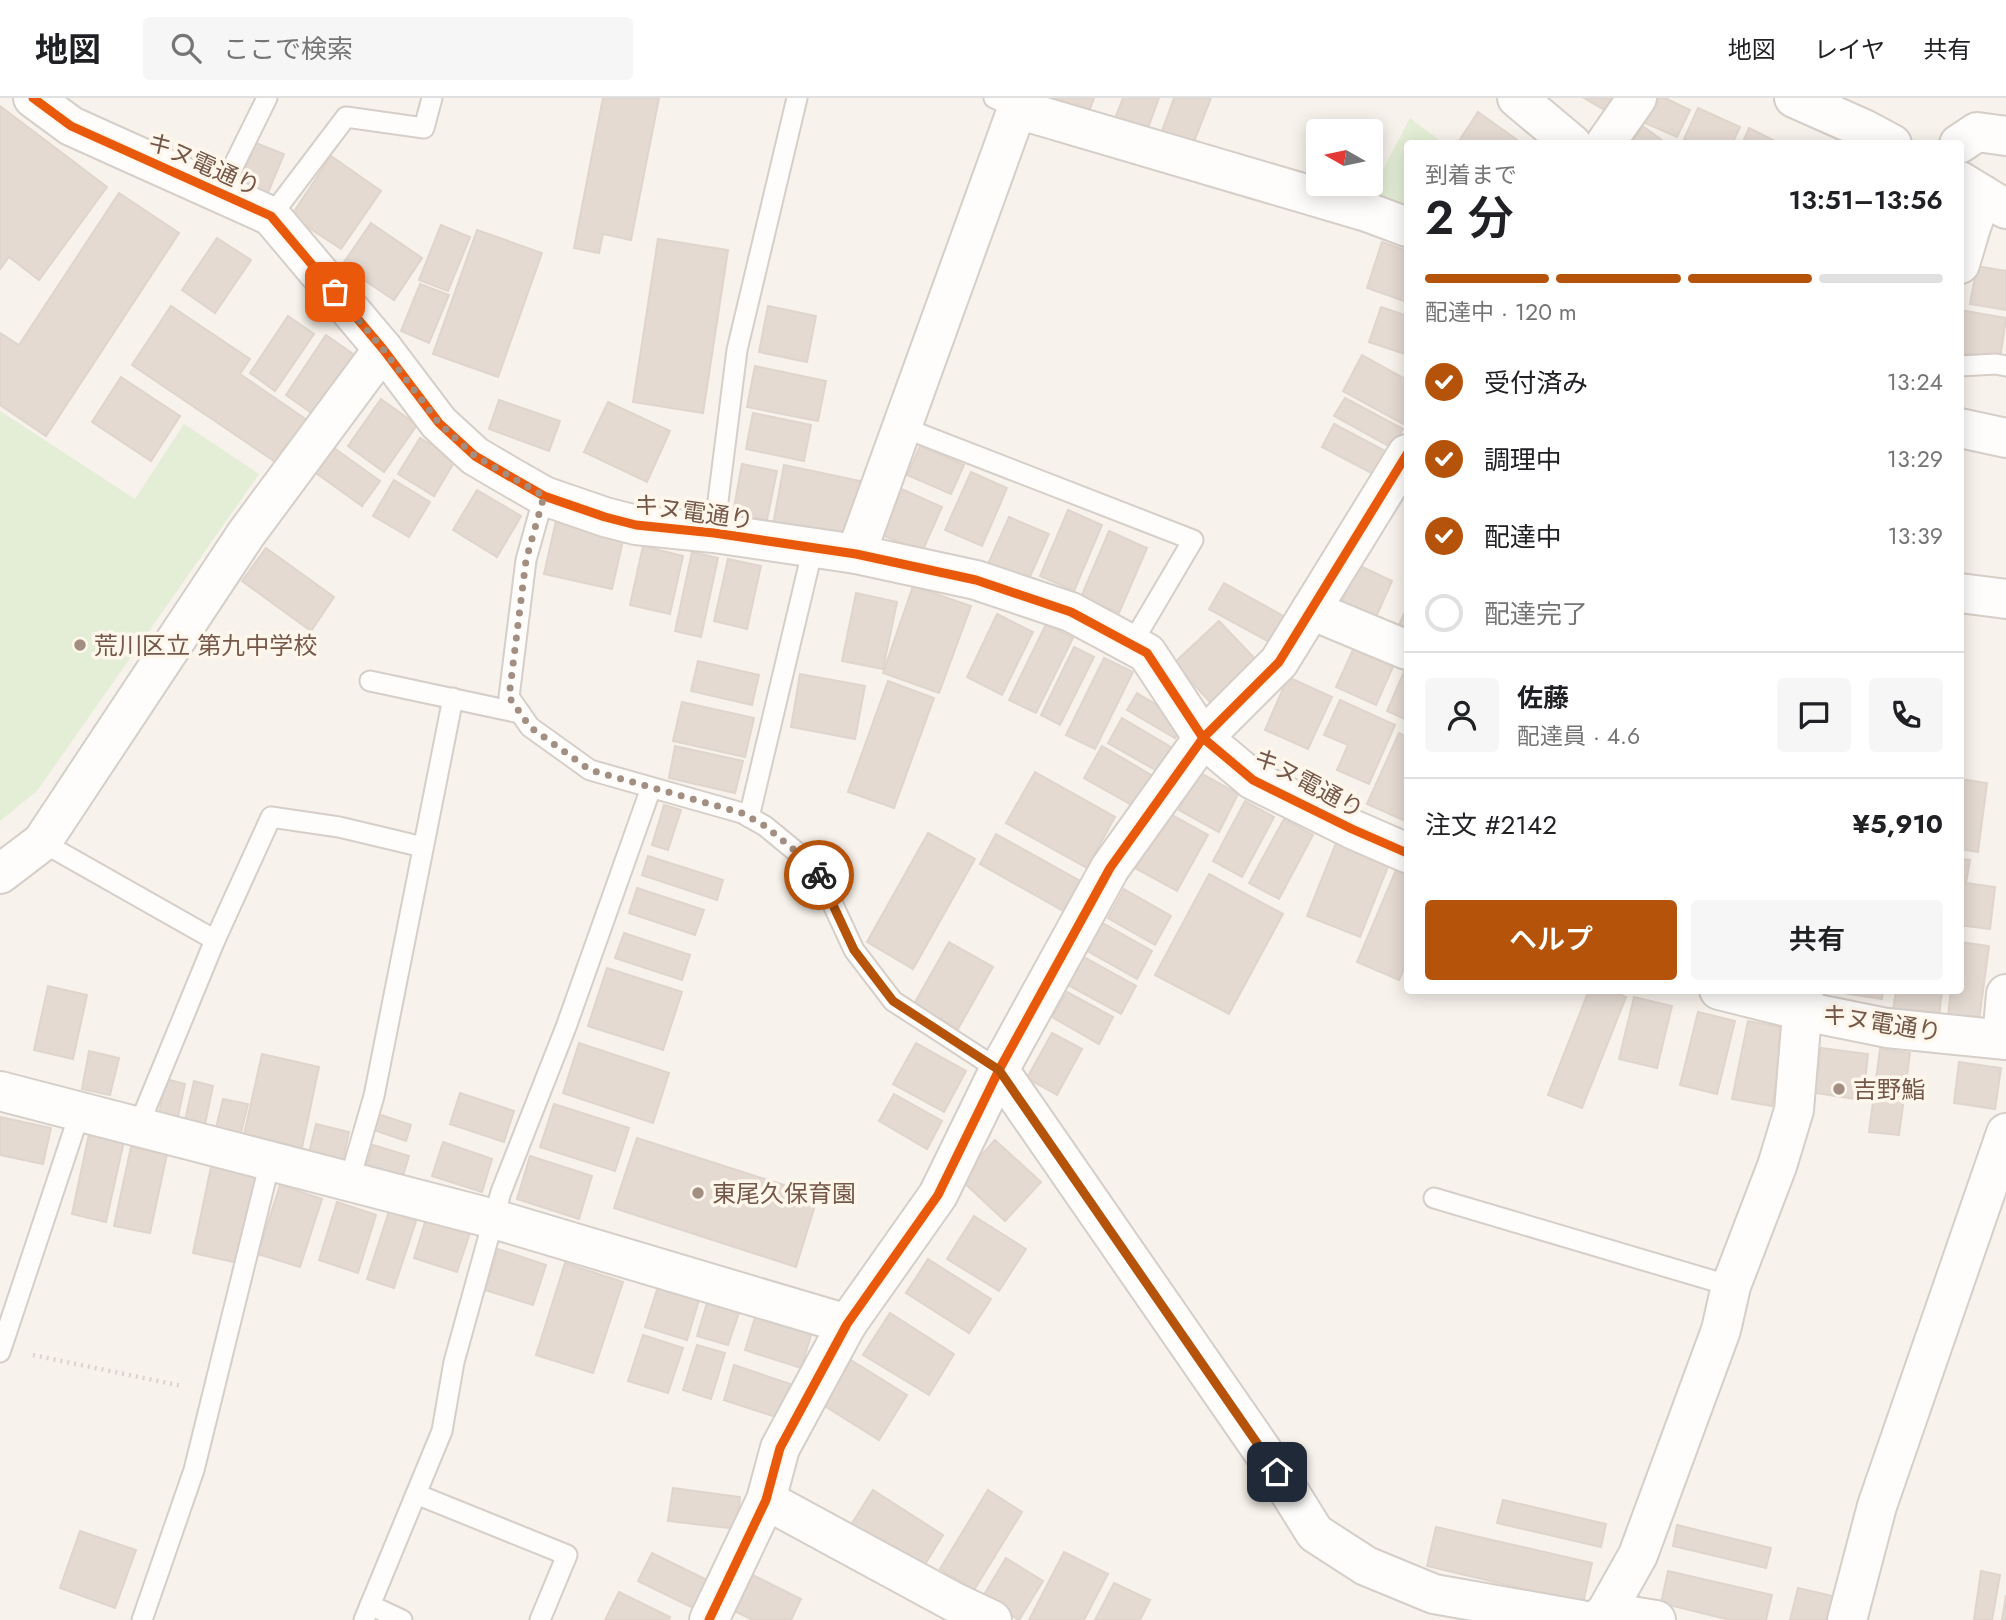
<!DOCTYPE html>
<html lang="ja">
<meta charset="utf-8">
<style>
body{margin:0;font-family:Jost,"Noto Sans JP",sans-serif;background:#f6f6f6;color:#202124;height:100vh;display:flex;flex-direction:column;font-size:26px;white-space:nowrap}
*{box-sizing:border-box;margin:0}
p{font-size:23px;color:#757577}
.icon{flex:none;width:38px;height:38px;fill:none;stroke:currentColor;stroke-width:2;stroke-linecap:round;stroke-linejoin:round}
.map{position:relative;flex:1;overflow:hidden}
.side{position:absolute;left:1404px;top:42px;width:560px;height:854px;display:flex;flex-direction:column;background:#fff;border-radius:7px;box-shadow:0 4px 18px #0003}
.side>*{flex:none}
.needle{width:46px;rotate:279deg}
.tools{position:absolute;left:1306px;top:21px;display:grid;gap:14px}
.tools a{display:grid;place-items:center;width:77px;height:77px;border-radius:7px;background:#fff;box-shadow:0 4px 18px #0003;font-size:35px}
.pin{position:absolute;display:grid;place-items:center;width:60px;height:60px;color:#fff;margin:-30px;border-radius:14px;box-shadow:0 4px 10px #0006}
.courier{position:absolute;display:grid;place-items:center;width:70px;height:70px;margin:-35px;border:5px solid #b45309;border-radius:50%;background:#fff;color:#222;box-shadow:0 2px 9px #0007}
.headline em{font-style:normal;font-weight:600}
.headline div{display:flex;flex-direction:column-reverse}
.headline{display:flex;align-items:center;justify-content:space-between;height:119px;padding:0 21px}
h1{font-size:46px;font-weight:600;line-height:52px}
.bar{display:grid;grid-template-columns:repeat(4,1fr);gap:10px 7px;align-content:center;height:84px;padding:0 21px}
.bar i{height:9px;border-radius:5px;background:#e0e0e0}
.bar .current{background:#b45309}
.bar p{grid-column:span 4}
.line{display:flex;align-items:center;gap:18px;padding:0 21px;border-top:2px solid #e0e0e0}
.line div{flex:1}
.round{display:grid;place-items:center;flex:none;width:74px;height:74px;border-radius:7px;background:#f6f6f6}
ol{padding:0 21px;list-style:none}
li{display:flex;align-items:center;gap:21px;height:77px}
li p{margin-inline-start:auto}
li .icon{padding:7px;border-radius:50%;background:#b45309;color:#fff;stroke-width:4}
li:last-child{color:#757577}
li i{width:38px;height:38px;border:4px solid #e0e0e0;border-radius:50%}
.button{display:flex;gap:14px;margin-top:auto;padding:14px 21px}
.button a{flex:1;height:80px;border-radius:7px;background:#b45309;color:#fff;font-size:28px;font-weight:600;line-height:80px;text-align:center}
.button a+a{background:#f6f6f6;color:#202124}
header{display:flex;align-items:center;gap:42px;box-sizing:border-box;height:98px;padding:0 35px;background:#fff;border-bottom:2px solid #e0e0e0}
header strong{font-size:33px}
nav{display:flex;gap:38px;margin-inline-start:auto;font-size:24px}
.search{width:490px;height:63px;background:#f6f6f6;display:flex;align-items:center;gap:18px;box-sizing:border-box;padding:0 24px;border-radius:7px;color:#757577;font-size:26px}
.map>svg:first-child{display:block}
.green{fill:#e4eed6}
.building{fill:#e4dad2;stroke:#e0d5cd;stroke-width:2}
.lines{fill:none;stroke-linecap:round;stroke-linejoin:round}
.service-casing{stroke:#d6cec8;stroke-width:23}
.minor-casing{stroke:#d6cec8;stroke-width:42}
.tertiary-casing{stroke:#d6cec8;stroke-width:42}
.path{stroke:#dad2ce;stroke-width:4.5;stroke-dasharray:2 5;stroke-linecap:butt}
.service{stroke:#fefdfc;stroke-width:19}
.minor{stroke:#fefdfc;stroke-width:38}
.tertiary{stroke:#fefdfc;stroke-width:38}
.cycleway-casing{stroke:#fff7ec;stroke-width:13}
.cycleway{stroke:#e8590c;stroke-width:9}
.done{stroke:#a38e82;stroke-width:7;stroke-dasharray:0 12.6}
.route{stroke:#b45309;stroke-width:9}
.poi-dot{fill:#a38e82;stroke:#fff7ec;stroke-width:2.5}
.labels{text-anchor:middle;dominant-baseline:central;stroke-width:7;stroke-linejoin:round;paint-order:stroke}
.street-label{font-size:24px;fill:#76584a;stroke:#fff7ec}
.poi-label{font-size:24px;fill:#76584a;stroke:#fff7ec;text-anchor:start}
</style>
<header>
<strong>地図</strong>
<div class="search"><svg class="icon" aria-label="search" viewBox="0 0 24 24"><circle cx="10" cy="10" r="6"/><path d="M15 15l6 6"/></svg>ここで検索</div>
<nav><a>地図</a><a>レイヤ</a><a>共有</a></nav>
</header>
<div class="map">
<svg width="2006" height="1522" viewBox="0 0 2006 1522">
<rect width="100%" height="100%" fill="#f7f2eb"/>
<g class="green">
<path d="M1410,20l33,25 -36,1v66l-38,-14z"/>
<path d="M0,313l135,88 49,-75 75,50 -222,317 -37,30z"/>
</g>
<g class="building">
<path d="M603,0h56l-28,142 -28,-6 -4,19 -25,-5z"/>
<path d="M1045,0h49l-6,16z"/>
<path d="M1123,0h36l-13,35 -32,-12z"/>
<path d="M1174,0h37l-19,49 -31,-13z"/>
<path d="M1584,0h35l-6,17z"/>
<path d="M1657,0h8l25,12 -13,27 -32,-14z"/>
<path d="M0,8l107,81 -68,93 -30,-23 -9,12z"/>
<path d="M1698,10l42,19 -8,17h-39l-9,-5z"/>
<path d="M1478,14l45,32h-66z"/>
<path d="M1643,28l24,18h-37z"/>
<path d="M1749,30l32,16h-39z"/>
<path d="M256,45l28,11 -17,41 -28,-12z"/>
<path d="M331,58l50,35 -40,58 -50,-33z"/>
<path d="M119,95l60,40 -133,203 -46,-31v-72l19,12z"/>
<path d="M371,125l51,35 -28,42 -52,-35z"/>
<path d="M441,127l29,12 -22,54 -29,-11z"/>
<path d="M477,132l65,23 -44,124 -65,-23z"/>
<path d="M217,140l34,22 -36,53 -33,-23z"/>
<path d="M658,141l70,11 -25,163 -70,-11z"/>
<path d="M1382,144l25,9v51l-40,-14z"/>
<path d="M1977,168l29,5v39l-36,-6z"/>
<path d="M420,186l29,11 -20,48 -28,-12z"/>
<path d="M171,208l79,53 -10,15 67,46 -30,43 -145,-98z"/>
<path d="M768,208l48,10 -9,46 -48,-10z"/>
<path d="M1381,209l26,9v32l-2,6 -36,-12z"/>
<path d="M1960,212l46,8 -6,41 -40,-6z"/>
<path d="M288,218l26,18 -39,57 -25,-18z"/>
<path d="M326,237l30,21 -40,60 -30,-21z"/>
<path d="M1362,257l45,25v37l-4,7 -60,-33z"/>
<path d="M755,268l71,15 -8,40 -71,-14z"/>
<path d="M121,279l59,39 -29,45 -59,-39z"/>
<path d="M1345,300l58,31 -11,19 -58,-32z"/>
<path d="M381,301l36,26 -33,47 -36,-26z"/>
<path d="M499,302l61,21 -11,30 -60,-22z"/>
<path d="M608,304l62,29 -23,51 -63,-30z"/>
<path d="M753,315l58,12 -7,36 -58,-12z"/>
<path d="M1334,326l53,28 -12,23 -53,-28z"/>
<path d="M420,340l36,21 -22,37 -36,-22z"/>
<path d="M920,348l44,19 -13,29 -44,-19z"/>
<path d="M334,350l46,33 -18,25 -46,-33z"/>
<path d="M742,366l35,7 -10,49 -34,-7z"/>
<path d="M784,367l81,17 -11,58 -81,-15z"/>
<path d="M971,374l36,16 -25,58 -37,-16z"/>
<path d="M394,382l36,22 -21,35 -36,-21z"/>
<path d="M897,389l45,20 -20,45 -45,-19z"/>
<path d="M477,392l44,26 -24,41 -44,-27z"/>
<path d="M1068,412l34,15 -28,66 -34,-15z"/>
<path d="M1009,419l40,17 -21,47 -40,-17z"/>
<path d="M556,423l68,15 -12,53 -68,-15z"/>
<path d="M1109,433l38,17 -28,65 -38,-16z"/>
<path d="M643,448l40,10 -13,58 -40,-9z"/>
<path d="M266,450l68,49 -23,34 -69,-50z"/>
<path d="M692,454l26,6 -17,79 -26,-6z"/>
<path d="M728,461l33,7 -14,63 -33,-8z"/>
<path d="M1358,467l34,16 -20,45 -34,-15z"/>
<path d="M1224,485l61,34 -14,26 -62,-34z"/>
<path d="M913,488l58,20 -32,87 -56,-20z"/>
<path d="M856,495l41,9 -14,67 -41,-8z"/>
<path d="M1407,509v33l-12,-6z"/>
<path d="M997,516l36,18 -31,63 -35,-18z"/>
<path d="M1219,523l39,41 -45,43 -39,-42z"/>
<path d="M1046,526l27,14 -37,75 -27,-13z"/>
<path d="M1356,545l40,17 -20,45 -40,-18z"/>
<path d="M1074,549l20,10 -34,68 -19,-10z"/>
<path d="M1104,560l29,14 -38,77 -29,-14z"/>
<path d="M698,563l61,14 -7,30 -61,-14z"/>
<path d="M1407,567v55l-20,-9z"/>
<path d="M800,576l65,12 -10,53 -64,-12z"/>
<path d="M1288,579l44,20 -24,52 -43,-19z"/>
<path d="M888,583l46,17 -40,110 -46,-16z"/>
<path d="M1137,595l47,28 -9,17 -48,-28z"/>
<path d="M1340,602l55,25 -26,59 -32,-14 11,-25 -24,-10z"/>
<path d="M682,604l72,16 -9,39 -72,-16z"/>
<path d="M1122,620l49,29 -14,24 -49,-28z"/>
<path d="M1399,635l8,4v74l-4,9 -36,-16z"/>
<path d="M675,648l68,15 -8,32 -66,-15z"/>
<path d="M1102,648l51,30 -18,31 -51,-29z"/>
<path d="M1035,674l80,45 -28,51 -81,-45z"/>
<path d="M1199,674l39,22 -19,38 -40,-22z"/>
<path d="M1960,681l27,4 -9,69 -18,-3z"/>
<path d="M1245,703l29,16 -32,60 -29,-16z"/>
<path d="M664,707l17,5 -13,40 -16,-5z"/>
<path d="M1165,713l43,24 -31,56 -42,-23z"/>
<path d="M1284,721l29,16 -34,64 -30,-16z"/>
<path d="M928,735l47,26 -62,110 -46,-27z"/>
<path d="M996,736l84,47 -17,30 -83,-47z"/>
<path d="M1336,745l53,21 -29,73 -53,-21z"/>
<path d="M648,758l75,24 -6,20 -75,-25z"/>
<path d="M1960,761l10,1 -4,23 29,4 -5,42 -30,-4z"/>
<path d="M1396,772l11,5v88l-8,17 -42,-18z"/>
<path d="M1209,776l74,40 -54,100 -74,-39z"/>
<path d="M637,790l67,22 -9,25 -66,-22z"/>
<path d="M1124,791l47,27 -16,29 -47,-27z"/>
<path d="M1099,823l53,30 -15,28 -53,-30z"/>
<path d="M624,835l66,22 -8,25 -67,-22z"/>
<path d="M949,844l44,25 -35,62 -44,-25z"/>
<path d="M1960,844l29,4 -10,74 -31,-4 3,-26h9z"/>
<path d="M1084,859l52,29 -15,28 -53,-29z"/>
<path d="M607,870l75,24 -19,58 -75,-24z"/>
<path d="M48,888l39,9 -14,64 -39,-9z"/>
<path d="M1589,892h20l17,7 -44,111 -34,-13z"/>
<path d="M1824,892h59l-1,9z"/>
<path d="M1896,892h46l-3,27 -46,-6z"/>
<path d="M1067,894l46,25 -14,27 -47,-27z"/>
<path d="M1634,899l38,9 -15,62 -38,-9z"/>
<path d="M1698,914l37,9 -18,73 -37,-9z"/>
<path d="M1748,923l39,7 -15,78 -40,-7z"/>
<path d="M1052,935l30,16 -25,46 -30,-17z"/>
<path d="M579,945l90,30 -16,50 -90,-30z"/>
<path d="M916,945l50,28 -22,41 -51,-28z"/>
<path d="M1821,950l47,6 -5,46 -48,-7z"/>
<path d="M1880,951l30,4 -11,82 -30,-3z"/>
<path d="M89,953l30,7 -9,37 -28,-6z"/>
<path d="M262,956l57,13 -18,85 -58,-13z"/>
<path d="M1959,964l42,6 -6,41 -41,-6z"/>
<path d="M166,981l19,5 -7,33 -19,-4z"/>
<path d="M194,983l19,5 -8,38 -20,-4z"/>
<path d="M460,995l54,18 -10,31 -54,-18z"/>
<path d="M894,996l48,27 -15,28 -48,-28z"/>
<path d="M223,1001l25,5 -7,29 -25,-5z"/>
<path d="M554,1006l75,24 -14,43 -75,-24z"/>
<path d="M378,1016l33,11 -5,16 -32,-11z"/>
<path d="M0,1019l51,11 -8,36 -43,-9z"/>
<path d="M316,1026l33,8 -7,32 -34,-7z"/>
<path d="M89,1036l35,7 -18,81 -34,-8z"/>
<path d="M637,1040l181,58 -22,71 -182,-59z"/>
<path d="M995,1042l46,42 -36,39 -45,-42z"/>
<path d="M443,1044l49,17 -10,33 -50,-16z"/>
<path d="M373,1047l36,11 -6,20 -36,-12z"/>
<path d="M131,1049l36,7 -17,79 -36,-7z"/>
<path d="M530,1058l62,20 -13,43 -62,-20z"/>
<path d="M212,1064l45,10 -19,91 -45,-10z"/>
<path d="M280,1087l42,14 -22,68 -42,-13z"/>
<path d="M337,1104l39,13 -18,58 -39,-13z"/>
<path d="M389,1113l27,10 -22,67 -27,-9z"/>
<path d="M974,1118l52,33 -27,42 -52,-32z"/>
<path d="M426,1121l44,14 -13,39 -43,-14z"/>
<path d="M498,1151l48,16 -13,40 -48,-15z"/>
<path d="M928,1161l63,40 -22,34 -63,-40z"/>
<path d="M565,1165l58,19 -30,91 -57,-18z"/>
<path d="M662,1176l41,13 -16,53 -42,-13z"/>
<path d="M709,1198l32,11 -13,38 -31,-9z"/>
<path d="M757,1213l56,18 -12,39 -56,-18z"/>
<path d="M890,1215l64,41 -25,41 -66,-40z"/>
<path d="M643,1237l40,13 -15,45 -40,-12z"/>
<path d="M697,1247l28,8 -14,46 -28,-9z"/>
<path d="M851,1262l56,35 -28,45 -56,-35z"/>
<path d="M734,1267l56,19 -11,34 -55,-18z"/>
<path d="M673,1390l67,9 -3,32 -69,-8z"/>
<path d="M873,1392l70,45 -21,34 -71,-44z"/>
<path d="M988,1392l34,22 -48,78 -34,-21z"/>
<path d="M1503,1402l103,24 -5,23 -104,-24z"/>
<path d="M1677,1427l94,23 -5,20 -93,-22z"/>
<path d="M1436,1429l156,36 -9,40 -156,-37z"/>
<path d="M80,1433l56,19 -21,58 -55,-20z"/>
<path d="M1064,1454l44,22 -24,46h-55z"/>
<path d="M652,1455l57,28 -14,28 -57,-28z"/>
<path d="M1006,1460l37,23 -24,39 -37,-22z"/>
<path d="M1668,1473l104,24 -6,25h-36l-69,-17z"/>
<path d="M1981,1473l19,4 -8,45h-18z"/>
<path d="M747,1474l54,27 -10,21h-38l-23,-11z"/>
<path d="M1114,1485l36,17 -10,20h-45z"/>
<path d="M1798,1490l43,10 -5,22h-46z"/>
<path d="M619,1494l51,25 -1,3h-64z"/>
<path d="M2006,1497v25h-4z"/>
</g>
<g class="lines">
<defs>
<g id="service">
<path d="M994,0l23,11"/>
<path d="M220,95l47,-95"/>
<path d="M271,118l75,-99 78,11 8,-30"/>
<path d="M1960,268l36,-2 10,2"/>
<path d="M902,329l291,113 -62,105"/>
<path d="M544,398l-18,64 -17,137 21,30 60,43 152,43 23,13 51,42 38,82 39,51 106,69"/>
<path d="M714,435l23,-183 60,-252"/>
<path d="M370,583l150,32"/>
<path d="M749,719l64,-269"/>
<path d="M42,744l173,98"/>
<path d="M138,1029l77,-187 56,-123 68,10 84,20"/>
<path d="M349,1084l25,-86 79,-398"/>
<path d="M1434,1100l297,88"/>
<path d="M0,1254l80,-240"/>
<path d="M416,1396l151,61 -27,65"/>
<path d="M370,1507l32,15"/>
<path d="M142,1522l52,-150 76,-308"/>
<path d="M364,1522l78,-189 12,-69 47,-170 65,-165 85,-239"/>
</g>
<g id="minor">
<path d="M33,0l38,28 200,90 112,133 56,74 36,33 34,20 35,20 61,21 31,8 78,8 142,21 120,26 95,32 76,41 56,85 50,42 99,49 55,24"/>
<path d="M1517,0l55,46"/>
<path d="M1017,11l350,103 40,15"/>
<path d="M1605,46l32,-46"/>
<path d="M1959,46l18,-12 29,4"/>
<path d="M1960,166l11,-37 12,-32"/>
<path d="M1960,330l46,10"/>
<path d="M856,456l165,-456"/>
<path d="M1960,495l46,6"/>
<path d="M1311,512l96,40"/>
<path d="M0,776l42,-32 204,-308 137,-185"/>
<path d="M1719,892l84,21 84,17 119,12"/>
<path d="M2002,941l4,-45"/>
<path d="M999,972l278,402 38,61 51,33 68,28 147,26"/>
<path d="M0,993l494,128 353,105"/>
<path d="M766,1402l188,102 38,18"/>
<path d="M1606,1514l50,8"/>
<path d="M709,1522l57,-120 14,-52 67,-124 91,-129 61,-125 111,-202 93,-130 76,-76 128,-208"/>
<path d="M1597,1522l9,-8 32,-57 83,-225 10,-44 46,-120 17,-56 10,-120"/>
<path d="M1847,1522l30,-114 129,-373"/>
</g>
<g id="tertiary">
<path d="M1794,0l70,31 28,15"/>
<path d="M1960,83l46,28"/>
</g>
</defs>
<use href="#service" class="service-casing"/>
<use href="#minor" class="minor-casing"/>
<use href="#tertiary" class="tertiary-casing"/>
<path class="path" d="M33,1257l149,31"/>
<use href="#service" class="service"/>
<use href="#minor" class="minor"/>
<use href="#tertiary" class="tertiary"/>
<defs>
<g id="cycleway">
<path d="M33,0l38,28 200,90 112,133 56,74 36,33 34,20 35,20 61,21 31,8 78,8 142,21 120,26 95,32 76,41 56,85 50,42 99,49 55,24"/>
<path d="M709,1522l57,-120 14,-52 67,-124 91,-129 61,-125 111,-202 93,-130 76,-76 128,-208"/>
</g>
</defs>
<use href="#cycleway" class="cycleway-casing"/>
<use href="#cycleway" class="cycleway"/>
</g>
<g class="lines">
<path class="done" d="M335,194l48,57 56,74 36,33 69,40 -18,64 -17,137 21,30 60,43 152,43 23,13 51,42 3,7"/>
<path class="route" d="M819,777l35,75 39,51 106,69 278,402"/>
</g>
<g class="poi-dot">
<circle cx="80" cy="547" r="7"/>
<circle cx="1839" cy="991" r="7"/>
<circle cx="698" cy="1095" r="7"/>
</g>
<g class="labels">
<g class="street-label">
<text transform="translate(204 66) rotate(24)">キヌ電通り</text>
<text transform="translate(694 414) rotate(8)">キヌ電通り</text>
<text transform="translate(1309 685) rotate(28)">キヌ電通り</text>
<text transform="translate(1882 925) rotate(9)">キヌ電通り</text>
</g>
<g class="poi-label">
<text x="94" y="547">荒川区立 第九中学校</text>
<text x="1853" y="991">吉野鮨</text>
<text x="712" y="1095">東尾久保育園</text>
</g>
</g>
</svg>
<div class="tools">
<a><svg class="needle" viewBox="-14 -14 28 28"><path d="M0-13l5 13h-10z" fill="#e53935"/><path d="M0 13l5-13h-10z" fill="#757577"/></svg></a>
</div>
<div class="pin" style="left:335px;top:194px;background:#ea580c"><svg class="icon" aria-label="bag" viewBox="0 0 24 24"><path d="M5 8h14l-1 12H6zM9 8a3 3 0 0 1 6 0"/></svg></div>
<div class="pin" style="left:1277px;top:1374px;background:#1f2937"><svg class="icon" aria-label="home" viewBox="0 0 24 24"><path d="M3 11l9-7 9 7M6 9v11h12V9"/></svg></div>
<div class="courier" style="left:819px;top:777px"><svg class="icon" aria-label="bike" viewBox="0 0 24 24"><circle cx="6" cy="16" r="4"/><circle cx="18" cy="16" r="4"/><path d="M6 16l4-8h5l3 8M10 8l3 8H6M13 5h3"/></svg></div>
<section class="side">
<div class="headline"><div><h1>2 分</h1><p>到着まで</p></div><em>13:51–13:56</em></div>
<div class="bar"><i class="current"></i><i class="current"></i><i class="current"></i><i></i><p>配達中 · 120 m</p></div>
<ol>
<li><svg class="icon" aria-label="check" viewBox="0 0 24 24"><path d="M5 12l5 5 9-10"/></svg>受付済み<p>13:24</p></li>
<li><svg class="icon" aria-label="check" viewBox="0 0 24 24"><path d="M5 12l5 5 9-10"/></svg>調理中<p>13:29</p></li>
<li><svg class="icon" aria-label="check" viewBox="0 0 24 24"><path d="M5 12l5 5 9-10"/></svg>配達中<p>13:39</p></li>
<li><i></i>配達完了</li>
</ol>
<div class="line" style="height:126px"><a class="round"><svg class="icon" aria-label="person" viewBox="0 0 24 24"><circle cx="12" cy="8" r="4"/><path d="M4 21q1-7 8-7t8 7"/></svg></a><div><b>佐藤</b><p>配達員 · 4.6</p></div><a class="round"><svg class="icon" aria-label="chat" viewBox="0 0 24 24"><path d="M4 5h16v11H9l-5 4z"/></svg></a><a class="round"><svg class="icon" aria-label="phone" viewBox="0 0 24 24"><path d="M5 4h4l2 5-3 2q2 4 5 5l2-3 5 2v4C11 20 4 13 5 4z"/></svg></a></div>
<div class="line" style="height:91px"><div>注文 #2142</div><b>¥5,910</b></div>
<div class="button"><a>ヘルプ</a><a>共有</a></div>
</section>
</div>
